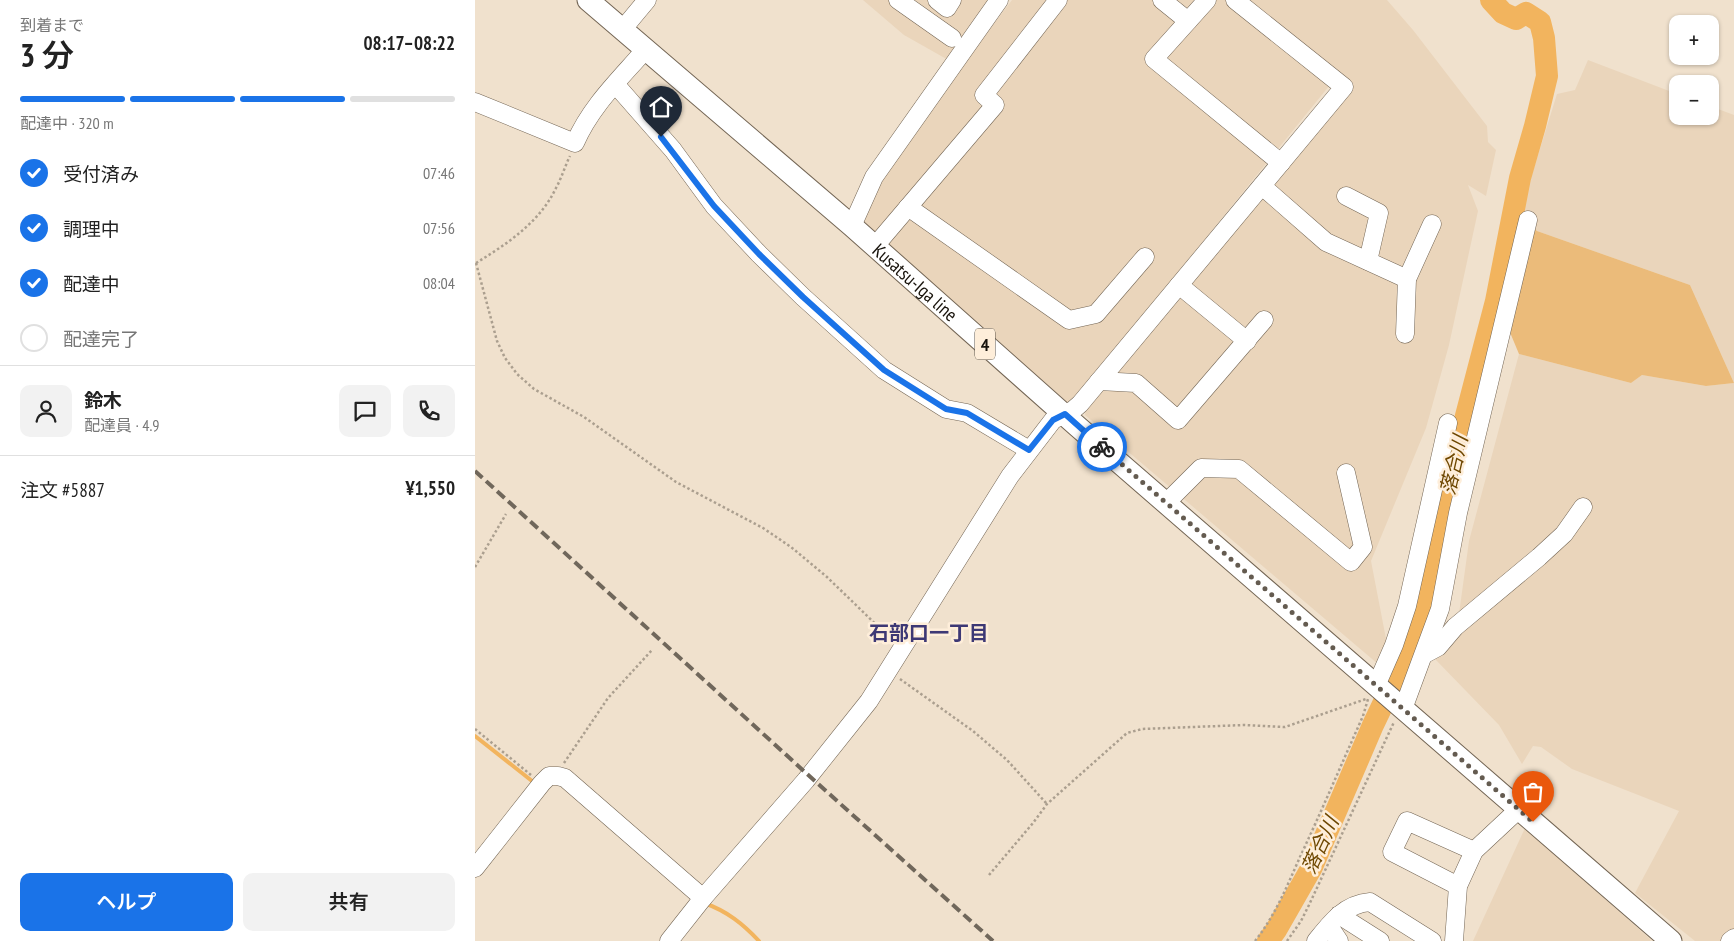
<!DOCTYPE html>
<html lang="ja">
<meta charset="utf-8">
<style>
body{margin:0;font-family:"PT Sans Narrow","Noto Sans JP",sans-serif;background:#f2f2f2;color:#222;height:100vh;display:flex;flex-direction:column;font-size:19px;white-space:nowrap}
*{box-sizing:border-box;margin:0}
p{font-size:16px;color:#767676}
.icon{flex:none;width:28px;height:28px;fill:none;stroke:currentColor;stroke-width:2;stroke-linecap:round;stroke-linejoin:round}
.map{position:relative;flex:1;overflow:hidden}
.drawer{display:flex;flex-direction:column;background:#fff;width:475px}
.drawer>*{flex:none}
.controls{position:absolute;left:1194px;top:15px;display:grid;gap:10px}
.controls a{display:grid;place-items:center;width:50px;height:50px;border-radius:10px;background:#fff;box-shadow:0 1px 4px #0004;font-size:25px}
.pin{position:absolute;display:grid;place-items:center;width:42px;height:42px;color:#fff;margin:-51px -21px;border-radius:50% 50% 50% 0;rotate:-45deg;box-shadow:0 0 5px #0007}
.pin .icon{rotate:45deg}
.courier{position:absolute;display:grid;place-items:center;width:50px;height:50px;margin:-25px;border:4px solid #1a73e8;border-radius:50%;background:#fff;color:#222;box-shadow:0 1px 6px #0007}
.head em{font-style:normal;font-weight:600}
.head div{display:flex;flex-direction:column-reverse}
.head{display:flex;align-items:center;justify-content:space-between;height:85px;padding:0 20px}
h1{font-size:32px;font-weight:600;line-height:38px}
.bar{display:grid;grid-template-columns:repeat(4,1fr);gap:8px 5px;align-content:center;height:60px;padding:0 20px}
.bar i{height:6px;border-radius:4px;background:#e0e0e0}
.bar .active{background:#1a73e8}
.bar p{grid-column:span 4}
.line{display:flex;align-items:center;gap:12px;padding:0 20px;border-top:1px solid #e0e0e0}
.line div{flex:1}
.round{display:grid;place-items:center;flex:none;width:52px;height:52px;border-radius:10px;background:#f2f2f2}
ol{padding:0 20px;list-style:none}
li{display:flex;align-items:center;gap:15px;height:55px}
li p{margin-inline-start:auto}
li .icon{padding:5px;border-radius:50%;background:#1a73e8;color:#fff;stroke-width:4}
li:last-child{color:#767676}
li i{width:28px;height:28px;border:2px solid #e0e0e0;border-radius:50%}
.action{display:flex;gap:10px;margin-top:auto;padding:10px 20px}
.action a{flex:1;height:58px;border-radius:10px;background:#1a73e8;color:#fff;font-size:20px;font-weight:600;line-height:58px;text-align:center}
.action a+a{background:#f2f2f2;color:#222}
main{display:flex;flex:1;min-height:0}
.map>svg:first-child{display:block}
.built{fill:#ead5bb}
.green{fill:#ebbb7a}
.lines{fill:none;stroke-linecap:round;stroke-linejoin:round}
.stream{stroke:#f2b45e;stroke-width:4}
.river{stroke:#f2b45e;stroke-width:22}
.minor-casing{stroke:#736554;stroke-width:19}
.major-casing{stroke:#736554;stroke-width:23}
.path{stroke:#ab9f8f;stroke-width:2.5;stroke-dasharray:2.5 2.5;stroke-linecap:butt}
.minor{stroke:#fff;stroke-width:18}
.major{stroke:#fff;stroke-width:21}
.rail{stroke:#70675b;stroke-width:4;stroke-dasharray:10 5;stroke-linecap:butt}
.done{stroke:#645b50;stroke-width:5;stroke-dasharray:0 9}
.route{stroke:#1a73e8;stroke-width:6}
.labels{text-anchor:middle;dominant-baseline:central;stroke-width:5;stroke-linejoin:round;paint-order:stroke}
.shield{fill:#feeeda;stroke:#5d554a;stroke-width:1}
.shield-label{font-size:18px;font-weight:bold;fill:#18130c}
.street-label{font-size:19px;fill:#18130c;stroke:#feeeda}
.water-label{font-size:20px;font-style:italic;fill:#6e4700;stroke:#feeeda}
.neighbourhood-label{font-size:20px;font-weight:bold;fill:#3d3875;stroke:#feeeda}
</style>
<main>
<section class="drawer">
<div class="head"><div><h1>3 分</h1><p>到着まで</p></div><em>08:17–08:22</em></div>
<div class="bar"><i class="active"></i><i class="active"></i><i class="active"></i><i></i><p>配達中 · 320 m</p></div>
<ol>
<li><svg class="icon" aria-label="check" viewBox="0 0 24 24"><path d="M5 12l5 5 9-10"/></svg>受付済み<p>07:46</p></li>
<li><svg class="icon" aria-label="check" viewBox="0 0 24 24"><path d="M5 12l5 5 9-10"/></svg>調理中<p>07:56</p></li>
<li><svg class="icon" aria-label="check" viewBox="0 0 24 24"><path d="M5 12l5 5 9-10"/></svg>配達中<p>08:04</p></li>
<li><i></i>配達完了</li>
</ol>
<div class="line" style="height:90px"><a class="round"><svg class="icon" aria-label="person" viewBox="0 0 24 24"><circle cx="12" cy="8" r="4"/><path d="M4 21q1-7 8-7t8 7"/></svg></a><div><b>鈴木</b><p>配達員 · 4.9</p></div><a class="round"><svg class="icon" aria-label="chat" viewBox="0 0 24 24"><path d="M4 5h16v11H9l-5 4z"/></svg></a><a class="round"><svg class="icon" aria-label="phone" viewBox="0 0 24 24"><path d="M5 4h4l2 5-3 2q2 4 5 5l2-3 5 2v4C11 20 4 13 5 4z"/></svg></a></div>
<div class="line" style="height:65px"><div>注文 #5887</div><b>¥1,550</b></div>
<div class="action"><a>ヘルプ</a><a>共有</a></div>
</section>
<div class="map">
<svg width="1259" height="941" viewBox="0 0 1259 941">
<rect width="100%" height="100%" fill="#f0e1cd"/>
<g class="built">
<path d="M388,0h129l-42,61 -46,-26z"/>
<path d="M537,0h375l26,30 74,96 1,16 8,8 -10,46 -18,-11 10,26 -29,134 -23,83 -55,133 16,83 -9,20 -293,-249 1,-7 266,-323 -14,-10 -263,324 -7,5 -208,-182 23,-47 69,-96z"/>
<path d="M1113,60l89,34v22h33v-10l24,9v268l-44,-98 -153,-54 -16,-21 36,-116 18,-4z"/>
<path d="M1044,354l112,29 11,-8 64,11 28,-3v546l-14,12h-25l-60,-48 44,-82 -107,-42 -31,-22 -8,-1 -11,18 -23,-39 -64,-66 23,-28 99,-102 -98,85 10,-73z"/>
<path d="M1050,828l125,111 1,2h-178z"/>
</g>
<path class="green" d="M1059,228l3,3 153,54 44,98 -28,3 -64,-11 -11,8 -112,-29 -10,-24z"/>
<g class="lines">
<g class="stream">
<path d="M0,736l57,45h5"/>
<path d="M229,903c23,8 39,21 55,38"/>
</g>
<path class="river" d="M793,941l8,-11 36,-63 61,-142 45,-94 38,-177 40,-153 24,-123 15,-52 12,-50 -3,-38 -4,-16 -14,-9 -10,6 -13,-6 -12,-13"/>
<defs>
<g id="minor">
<path d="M423,0l54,38"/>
<path d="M462,0l10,8 5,-8"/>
<path d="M687,0l26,21"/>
<path d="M732,0l-53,59 127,104"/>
<path d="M147,30l25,-30"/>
<path d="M141,85l57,65 41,56 45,48 44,43 81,73 62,39 21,4 62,37"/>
<path d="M0,102l100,41c16,-37 45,-64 70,-93"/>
<path d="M787,186l64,56 81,37"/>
<path d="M871,196l33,17 -11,48"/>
<path d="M433,207l161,113 27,-6 49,-57"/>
<path d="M377,226l22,-49 125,-177"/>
<path d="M400,246l120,-141 -11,-10 74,-95"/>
<path d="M704,285l68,56"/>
<path d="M930,334l2,-55 25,-55"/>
<path d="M624,381l37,2 42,37 86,-100"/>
<path d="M691,503l35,-35 38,1 112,93 12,-15 -17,-74"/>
<path d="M950,654l13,-7 17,-20 84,-70 25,-23 19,-27"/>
<path d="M901,686l18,-41 13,-39 41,-183"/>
<path d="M927,708l4,-7 34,-92 18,-96 70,-293"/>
<path d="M0,868l67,-85 7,-7h9l7,2 138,120"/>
<path d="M983,886l-66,-34 15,-31 67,30"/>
<path d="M864,915l41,26"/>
<path d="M854,926l10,15"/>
<path d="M194,941l34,-43 103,-118 63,-79 141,-225 43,-56 20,-10 7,-6 264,-317 -109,-87"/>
<path d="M841,941c15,-19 29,-37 54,-39l62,39"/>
<path d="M979,941l4,-55 16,-35 45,-42"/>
<path d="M1255,941l4,-3"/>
</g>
<g id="major">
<path id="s1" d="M113,0l264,226 225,200 594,515"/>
</g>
</defs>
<use href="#minor" class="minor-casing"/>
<use href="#major" class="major-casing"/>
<g class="path">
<path d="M1,263l21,78 8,17 12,16 17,15 50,28 92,65 87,46 28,19 36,30 64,62"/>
<path d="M1,263c31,-19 64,-41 80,-75 6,-11 9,-22 14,-32"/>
<path d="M0,567l31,-53"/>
<path d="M425,679l73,52 34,29 40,44"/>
<path d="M0,729l56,46"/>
<path d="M89,763l44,-65 44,-48"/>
<path d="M514,875l44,-52 14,-19 80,-71 15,-4 102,-4 41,2 81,-28"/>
<path d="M780,941c20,-25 32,-55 45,-84 22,-47 42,-94 63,-141l5,-17"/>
<path d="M812,941l14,-20 8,-16 85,-183"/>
</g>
<use href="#minor" class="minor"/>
<use href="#major" class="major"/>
<path class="rail" d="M0,471l331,302 187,168"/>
</g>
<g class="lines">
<path class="done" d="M627,447l431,375"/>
<path class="route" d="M186,137l53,69 45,48 44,43 81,73 62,39 21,4 62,37 24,-30 12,-6 37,33"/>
</g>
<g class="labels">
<rect class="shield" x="500" y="328.5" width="20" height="31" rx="4"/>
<g class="shield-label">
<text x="510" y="344">4</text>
</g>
<g class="street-label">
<text stroke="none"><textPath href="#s1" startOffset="432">Kusatsu-Iga line</textPath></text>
</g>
<g class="water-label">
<text transform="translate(979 465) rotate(-77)">落合川</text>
<text transform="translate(845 845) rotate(-65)">落合川</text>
</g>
<g class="neighbourhood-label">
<text x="454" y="633">石部口一丁目</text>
</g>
</g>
</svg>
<div class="controls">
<a>+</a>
<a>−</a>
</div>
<div class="pin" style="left:1058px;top:822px;background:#ea580c"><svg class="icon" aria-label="bag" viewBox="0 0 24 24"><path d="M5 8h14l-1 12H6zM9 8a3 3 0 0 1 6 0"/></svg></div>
<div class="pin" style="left:186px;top:137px;background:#1f2937"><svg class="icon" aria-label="home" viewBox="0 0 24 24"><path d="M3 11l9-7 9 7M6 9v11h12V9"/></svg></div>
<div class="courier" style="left:627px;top:447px"><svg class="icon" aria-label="bike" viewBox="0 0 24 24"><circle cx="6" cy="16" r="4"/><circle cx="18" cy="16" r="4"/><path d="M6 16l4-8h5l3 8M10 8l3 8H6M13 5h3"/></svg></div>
</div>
</main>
